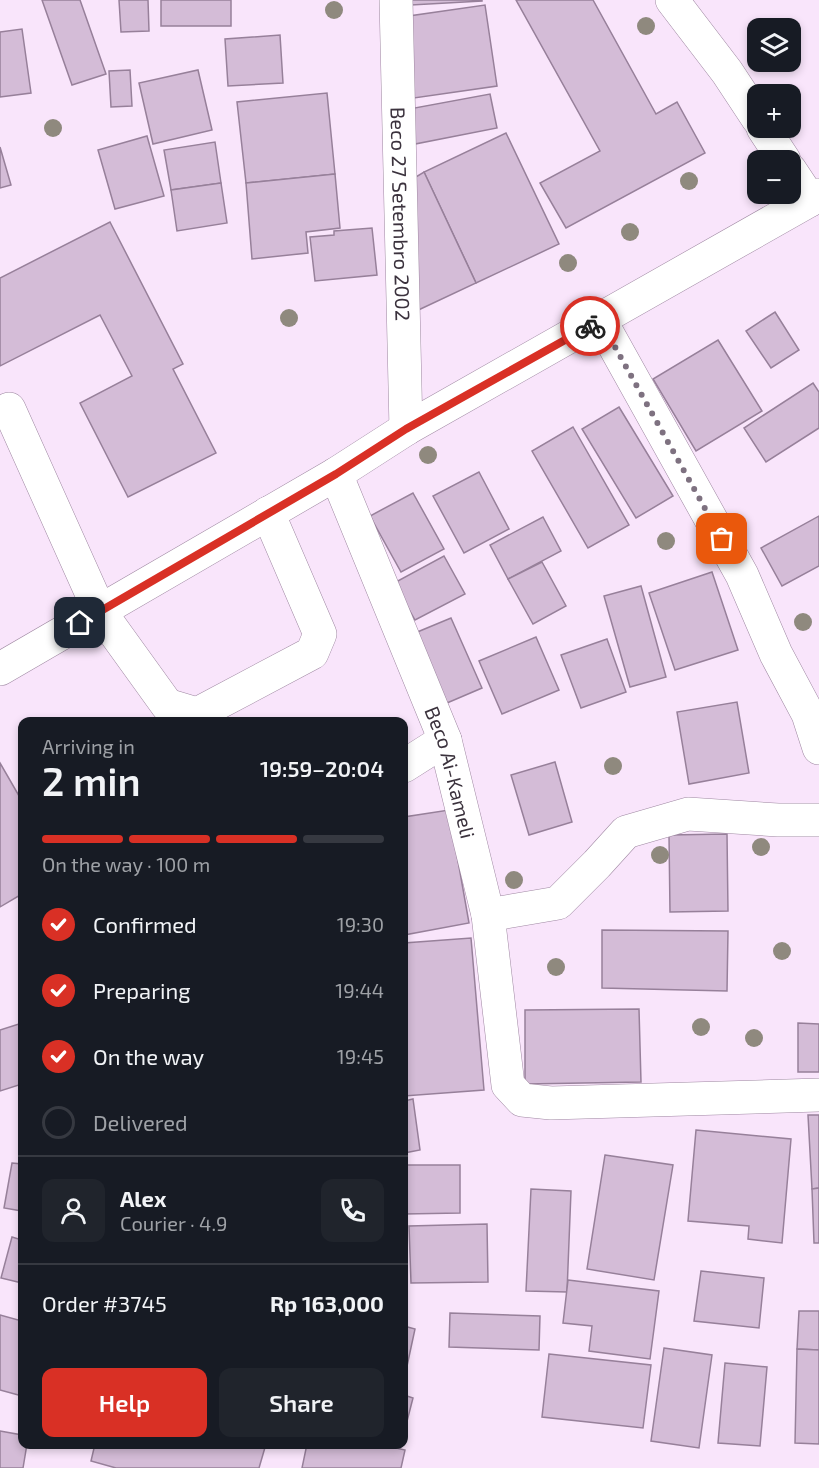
<!DOCTYPE html>
<meta charset="utf-8">
<style>
body{margin:0;font-family:"Exo 2",sans-serif;background:#20242c;color:#f1f3f6;height:100vh;display:flex;flex-direction:column;font-size:22px;white-space:nowrap}
*{box-sizing:border-box;margin:0}
p{font-size:20px;color:#9ea1a6}
.icon{flex:none;width:33px;height:33px;fill:none;stroke:currentColor;stroke-width:2;stroke-linecap:round;stroke-linejoin:round}
.map{position:relative;flex:1;overflow:hidden}
.drawer{position:absolute;left:18px;top:717px;width:390px;height:732px;display:flex;flex-direction:column;background:#171b24;border-radius:12px;box-shadow:0 3px 9px #0003}
.drawer>*{flex:none}
.buttons{position:absolute;left:747px;top:18px;display:grid;gap:12px}
.buttons a{display:grid;place-items:center;width:54px;height:54px;border-radius:12px;background:#171b24;box-shadow:0 3px 9px #0003;font-size:30px}
.pin{position:absolute;display:grid;place-items:center;width:51px;height:51px;color:#fff;margin:-26px;border-radius:12px;box-shadow:0 3px 9px #0006}
.courier{position:absolute;display:grid;place-items:center;width:60px;height:60px;margin:-30px;border:4px solid #d93025;border-radius:50%;background:#fff;color:#222;box-shadow:0 2px 8px #0007}
.overview em{font-style:normal;font-weight:600}
.overview div{display:flex;flex-direction:column-reverse}
.overview{display:flex;align-items:center;justify-content:space-between;height:102px;padding:0 24px}
h1{font-size:39px;font-weight:600;line-height:45px}
.bar{display:grid;grid-template-columns:repeat(4,1fr);gap:9px 6px;align-content:center;height:72px;padding:0 24px}
.bar i{height:8px;border-radius:4px;background:#363941}
.bar .active{background:#d93025}
.bar p{grid-column:span 4}
.line{display:flex;align-items:center;gap:15px;padding:0 24px;border-top:2px solid #363941}
.line div{flex:1}
.round{display:grid;place-items:center;flex:none;width:63px;height:63px;border-radius:12px;background:#20242c}
ol{padding:0 24px;list-style:none}
li{display:flex;align-items:center;gap:18px;height:66px}
li p{margin-inline-start:auto}
li .icon{padding:6px;border-radius:50%;background:#d93025;color:#fff;stroke-width:4}
li:last-child{color:#9ea1a6}
li i{width:33px;height:33px;border:3px solid #363941;border-radius:50%}
.button{display:flex;gap:12px;margin-top:auto;padding:12px 24px}
.button a{flex:1;height:69px;border-radius:12px;background:#d93025;color:#fff;font-size:24px;font-weight:600;line-height:69px;text-align:center}
.button a+a{background:#20242c;color:#f1f3f6}
.map>svg:first-child{display:block}
.building{fill:#d4bcd7;stroke:#97809a;stroke-width:1.5}
.lines{fill:none;stroke-linecap:round;stroke-linejoin:round}
.minor-casing{stroke:#9f88a2;stroke-width:34}
.major-casing{stroke:#9f88a2;stroke-width:34}
.minor{stroke:#fff;stroke-width:33}
.major{stroke:#fff;stroke-width:33}
.tree{fill:#8f897e}
.done{stroke:#7e7180;stroke-width:6;stroke-dasharray:0 10.8}
.route{stroke:#d93025;stroke-width:8}
.labels{text-anchor:middle;dominant-baseline:central;stroke-width:4.5;stroke-linejoin:round;paint-order:stroke}
.street-label{font-size:20px;fill:#3b323d;stroke:#f9e5fb}
</style>
<div class="map">
<svg width="819" height="1468" viewBox="0 0 819 1468">
<rect width="100%" height="100%" fill="#f9e5fb"/>
<g class="building">
<path d="M42,0h38l26,74 -34,11z"/>
<path d="M119,0h29l1,31 -28,1z"/>
<rect x="161" y="0" width="70" height="26"/>
<path d="M410,0h72v1l-71,4z"/>
<path d="M516,0h77l63,114 21,-12 28,51 -139,75 -26,-45 60,-32z"/>
<path d="M485,5l12,81 -83,12 -12,-81z"/>
<path d="M22,29l9,64 -31,4v-65z"/>
<path d="M280,35l3,48 -55,3 -3,-47z"/>
<path d="M130,70l2,36 -21,1 -2,-36z"/>
<path d="M198,70l14,60 -59,14 -14,-61z"/>
<path d="M327,93l8,81 -89,9 -9,-81z"/>
<path d="M490,94l7,34 -82,16 -6,-35z"/>
<path d="M506,133l53,111 -83,39 -52,-111z"/>
<path d="M147,136l17,60 -49,13 -17,-59z"/>
<path d="M215,142l6,41 -50,7 -7,-40z"/>
<path d="M0,147l11,38 -11,3z"/>
<path d="M424,172l52,111 -64,30 -6,-130z"/>
<path d="M335,174l5,54 -34,4 2,21 -56,6 -6,-76z"/>
<path d="M221,183l6,40 -50,8 -6,-41z"/>
<path d="M110,222l73,142 -10,5 43,84 -88,44 -48,-94 52,-27 -32,-61 -100,51v-88z"/>
<path d="M372,228l5,47 -62,6 -5,-44 24,-2v-4z"/>
<path d="M775,312l24,38 -28,18 -25,-37z"/>
<path d="M718,340l44,71 -66,40 -43,-72z"/>
<path d="M813,383l6,9v36l-53,34 -22,-34z"/>
<path d="M619,407l54,89 -37,22 -54,-89z"/>
<path d="M573,427l56,98 -41,23 -56,-97z"/>
<path d="M479,472l30,57 -45,24 -31,-57z"/>
<path d="M413,493l31,56 -43,23 -31,-56z"/>
<path d="M819,516v50l-37,20 -21,-38z"/>
<path d="M543,517l18,34 -53,28 -18,-34z"/>
<path d="M444,556l21,38 -50,26 -21,-37z"/>
<path d="M542,562l24,44 -33,18 -25,-45z"/>
<path d="M712,572l26,78 -63,20 -26,-77z"/>
<path d="M641,586l25,91 -36,10 -26,-91z"/>
<path d="M451,618l31,70 -35,15 -32,-70z"/>
<path d="M536,637l23,53 -57,24 -23,-53z"/>
<path d="M607,639l19,53 -45,16 -20,-53z"/>
<path d="M737,702l12,71 -60,11 -12,-72z"/>
<path d="M555,762l17,60 -43,13 -18,-60z"/>
<path d="M0,763l22,38v93l-22,13z"/>
<path d="M449,810l20,113 -65,12v-118z"/>
<path d="M727,834l1,77 -58,1 -1,-77z"/>
<path d="M602,930l126,1 -1,60 -125,-3z"/>
<path d="M471,938l13,152 -80,6v-153z"/>
<path d="M639,1009l2,73 -116,2v-74z"/>
<path d="M22,1023v61l-22,7v-61z"/>
<path d="M798,1023l21,1v48h-21z"/>
<path d="M413,1099l7,51 -16,3v-52z"/>
<path d="M808,1115h11v73l-7,1z"/>
<path d="M696,1130l95,9 -9,104 -34,-4 1,-13 -61,-5z"/>
<path d="M605,1155l68,10 -19,115 -67,-11z"/>
<path d="M12,1163l10,1v47l-18,-3z"/>
<path d="M404,1165h56v48l-56,1z"/>
<path d="M819,1188v55h-5l-2,-54z"/>
<path d="M531,1189l40,2 -4,101 -41,-1z"/>
<path d="M487,1224l1,58 -77,1 -2,-57z"/>
<path d="M12,1237l10,3v43l-21,-5z"/>
<path d="M701,1271l63,7 -5,50 -65,-7z"/>
<path d="M568,1280l91,11 -9,68 -61,-8 3,-25 -29,-3z"/>
<path d="M799,1311h20v39l-22,-1z"/>
<path d="M450,1313l90,3 -1,34 -90,-3z"/>
<path d="M0,1315l22,6v75l-22,-6z"/>
<path d="M404,1326l11,3 -11,51z"/>
<path d="M664,1348l48,7 -13,93 -48,-7z"/>
<path d="M797,1349l22,1v94l-24,-1z"/>
<path d="M549,1354l102,11 -8,63 -101,-11z"/>
<path d="M725,1363l42,4 -7,79 -42,-3z"/>
<path d="M404,1395l9,3 -9,35z"/>
<path d="M0,1431l22,4v9h5l-4,24h-23z"/>
<path d="M95,1444h171l-7,24h-143l-25,-7z"/>
<path d="M307,1444h72l26,6 -4,18h-99z"/>
</g>
<g class="lines">
<defs>
<g id="minor">
<path id="s1" d="M396,0l10,429"/>
<path d="M672,0l55,72 31,47"/>
<path d="M763,128l21,32"/>
<path d="M790,170l20,30"/>
<path d="M600,320l142,255 34,79 32,60 11,34"/>
<path d="M9,409l91,203 67,93 30,9 115,-61 8,-19 -52,-121"/>
<path id="s2" d="M336,474l109,266 43,175 20,170 14,15 29,3 268,-8"/>
<path d="M404,766l41,-26"/>
<path d="M488,915l70,-12 39,-39 29,-32 62,-18 90,6h41"/>
</g>
<path id="major" d="M0,669l336,-195 70,-45 413,-234"/>
</defs>
<use href="#minor" class="minor-casing"/>
<use href="#major" class="major-casing"/>
<use href="#minor" class="minor"/>
<use href="#major" class="major"/>
</g>
<g class="tree">
<circle cx="334" cy="10" r="9"/>
<circle cx="646" cy="26" r="9"/>
<circle cx="53" cy="128" r="9"/>
<circle cx="689" cy="181" r="9"/>
<circle cx="630" cy="232" r="9"/>
<circle cx="568" cy="263" r="9"/>
<circle cx="289" cy="318" r="9"/>
<circle cx="428" cy="455" r="9"/>
<circle cx="666" cy="541" r="9"/>
<circle cx="803" cy="622" r="9"/>
<circle cx="613" cy="766" r="9"/>
<circle cx="761" cy="847" r="9"/>
<circle cx="660" cy="855" r="9"/>
<circle cx="514" cy="880" r="9"/>
<circle cx="782" cy="951" r="9"/>
<circle cx="556" cy="967" r="9"/>
<circle cx="701" cy="1027" r="9"/>
<circle cx="754" cy="1038" r="9"/>
</g>
<g class="lines">
<path class="done" d="M590,326l10,-6 122,219"/>
<path class="route" d="M80,623l256,-149 70,-45 184,-103"/>
</g>
<g class="labels">
<g class="street-label">
<text stroke="none"><textPath href="#s1" startOffset="214">Beco 27 Setembro 2002</textPath></text>
<text stroke="none"><textPath href="#s2" startOffset="320">Beco Ai-Kameli</textPath></text>
</g>
</g>
</svg>
<div class="buttons">
<a><svg class="icon" aria-label="layers" viewBox="0 0 24 24"><path d="M12 4l9 5-9 5-9-5zM3 14l9 5 9-5"/></svg></a>
<a>+</a>
<a>−</a>
</div>
<div class="pin" style="left:722px;top:539px;background:#ea580c"><svg class="icon" aria-label="bag" viewBox="0 0 24 24"><path d="M5 8h14l-1 12H6zM9 8a3 3 0 0 1 6 0"/></svg></div>
<div class="pin" style="left:80px;top:623px;background:#1f2937"><svg class="icon" aria-label="home" viewBox="0 0 24 24"><path d="M3 11l9-7 9 7M6 9v11h12V9"/></svg></div>
<div class="courier" style="left:590px;top:326px"><svg class="icon" aria-label="bike" viewBox="0 0 24 24"><circle cx="6" cy="16" r="4"/><circle cx="18" cy="16" r="4"/><path d="M6 16l4-8h5l3 8M10 8l3 8H6M13 5h3"/></svg></div>
<section class="drawer">
<div class="overview"><div><h1>2 min</h1><p>Arriving in</p></div><em>19:59–20:04</em></div>
<div class="bar"><i class="active"></i><i class="active"></i><i class="active"></i><i></i><p>On the way · 100 m</p></div>
<ol>
<li><svg class="icon" aria-label="check" viewBox="0 0 24 24"><path d="M5 12l5 5 9-10"/></svg>Confirmed<p>19:30</p></li>
<li><svg class="icon" aria-label="check" viewBox="0 0 24 24"><path d="M5 12l5 5 9-10"/></svg>Preparing<p>19:44</p></li>
<li><svg class="icon" aria-label="check" viewBox="0 0 24 24"><path d="M5 12l5 5 9-10"/></svg>On the way<p>19:45</p></li>
<li><i></i>Delivered</li>
</ol>
<div class="line" style="height:108px"><a class="round"><svg class="icon" aria-label="person" viewBox="0 0 24 24"><circle cx="12" cy="8" r="4"/><path d="M4 21q1-7 8-7t8 7"/></svg></a><div><b>Alex</b><p>Courier · 4.9</p></div><a class="round"><svg class="icon" aria-label="phone" viewBox="0 0 24 24"><path d="M5 4h4l2 5-3 2q2 4 5 5l2-3 5 2v4C11 20 4 13 5 4z"/></svg></a></div>
<div class="line" style="height:78px"><div>Order #3745</div><b>Rp 163,000</b></div>
<div class="button"><a>Help</a><a>Share</a></div>
</section>
</div>
